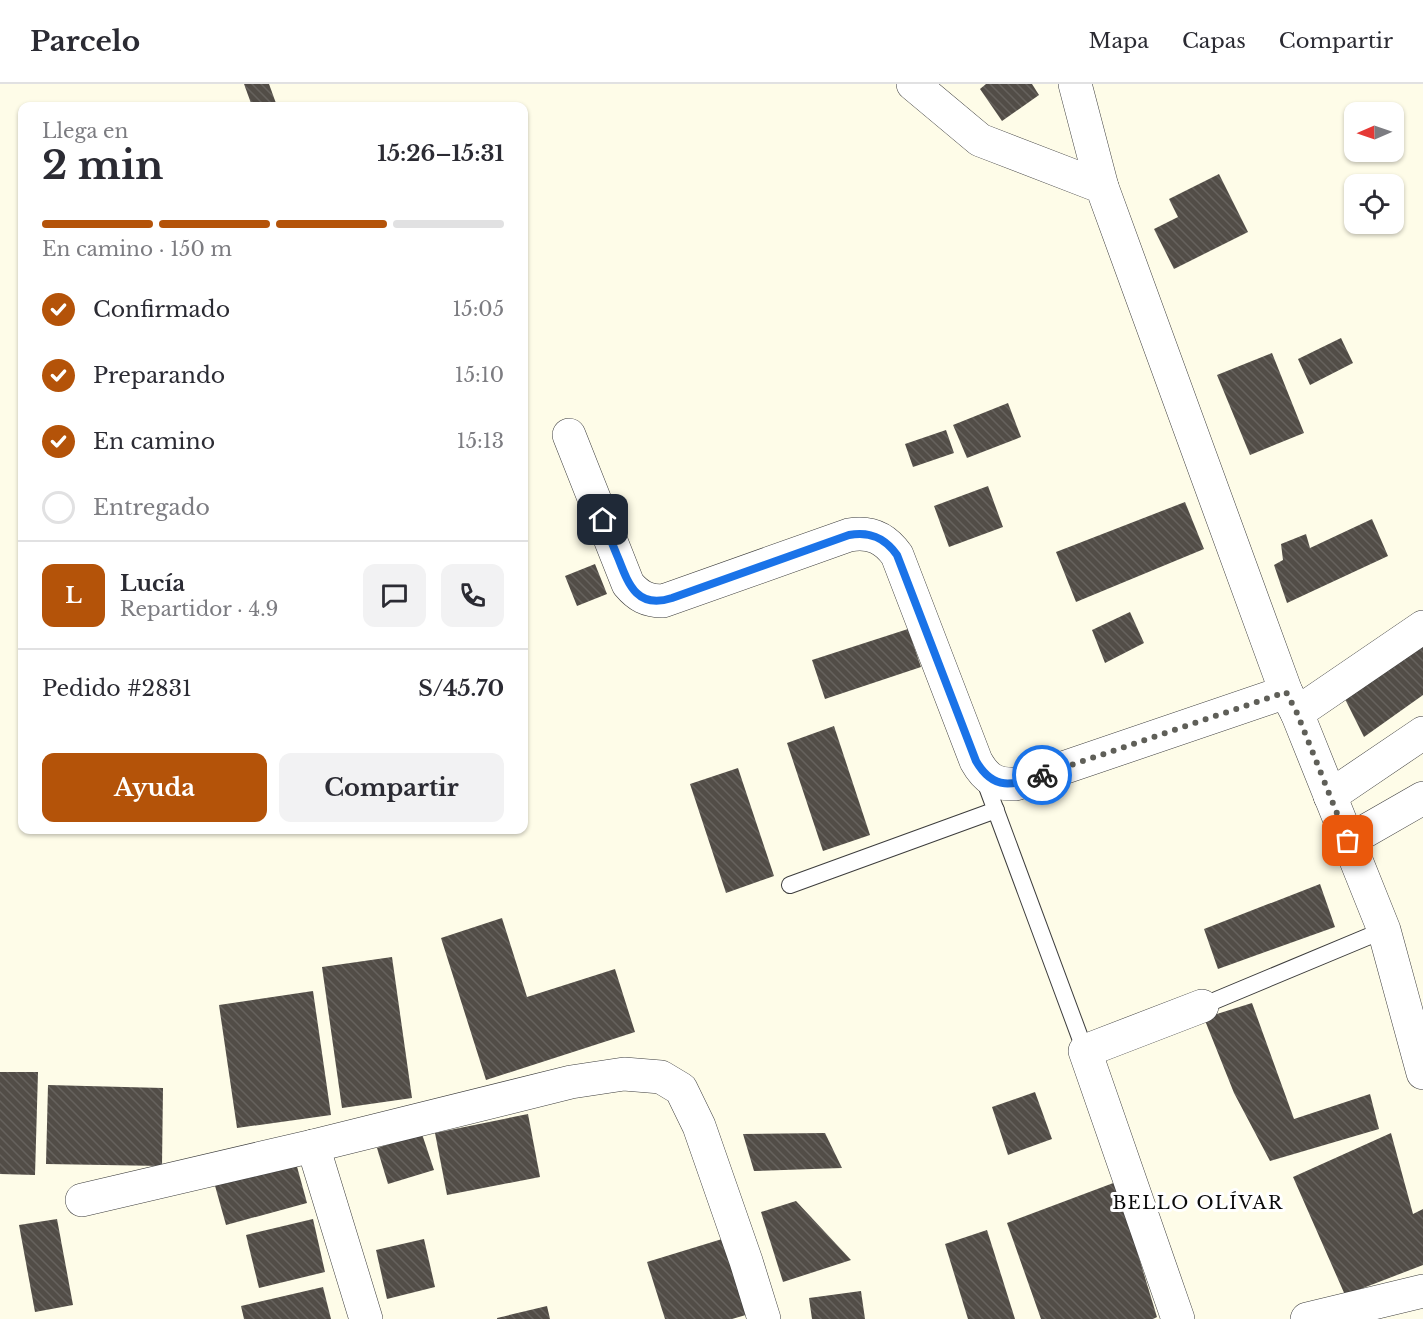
<!DOCTYPE html>
<html lang="es">
<meta charset="utf-8">
<style>
body{margin:0;font-family:"Libre Baskerville",serif;background:#f2f2f3;color:#2b2b33;height:100vh;display:flex;flex-direction:column;font-size:22px;white-space:nowrap}
*{box-sizing:border-box;margin:0}
p{font-size:20px;color:#7c7c81}
.icon{flex:none;width:33px;height:33px;fill:none;stroke:currentColor;stroke-width:2;stroke-linecap:round;stroke-linejoin:round}
.map{position:relative;flex:1;overflow:hidden}
.panel{position:absolute;left:18px;top:18px;width:510px;height:732px;display:flex;flex-direction:column;background:#fff;border-radius:12px;box-shadow:0 2px 4px #0004}
.panel>*{flex:none}
.needle{width:39px;rotate:268deg}
.controls{position:absolute;left:1344px;top:18px;display:grid;gap:12px}
.controls a{display:grid;place-items:center;width:60px;height:60px;border-radius:12px;background:#fff;box-shadow:0 2px 4px #0004;font-size:30px}
.pin{position:absolute;display:grid;place-items:center;width:51px;height:51px;color:#fff;margin:-26px;border-radius:12px;box-shadow:0 3px 9px #0006}
.courier{position:absolute;display:grid;place-items:center;width:60px;height:60px;margin:-30px;border:4px solid #1a73e8;border-radius:50%;background:#fff;color:#222;box-shadow:0 2px 8px #0007}
.headline em{font-style:normal;font-weight:700}
.headline div{display:flex;flex-direction:column-reverse}
.headline{display:flex;align-items:center;justify-content:space-between;height:102px;padding:0 24px}
h1{font-size:39px;font-weight:700;line-height:45px}
.bar{display:grid;grid-template-columns:repeat(4,1fr);gap:9px 6px;align-content:center;height:72px;padding:0 24px}
.bar i{height:8px;border-radius:4px;background:#e1e1e2}
.bar .on{background:#b45309}
.bar p{grid-column:span 4}
.line{display:flex;align-items:center;gap:15px;padding:0 24px;border-top:2px solid #e1e1e2}
.line div{flex:1}
.round{display:grid;place-items:center;flex:none;width:63px;height:63px;border-radius:12px;background:#f2f2f3}
ol{padding:0 24px;list-style:none}
li{display:flex;align-items:center;gap:18px;height:66px}
li p{margin-inline-start:auto}
li .icon{padding:6px;border-radius:50%;background:#b45309;color:#fff;stroke-width:4}
li:last-child{color:#7c7c81}
li i{width:33px;height:33px;border:3px solid #e1e1e2;border-radius:50%}
.primary-button{display:flex;gap:12px;margin-top:auto;padding:12px 24px}
.primary-button a{flex:1;height:69px;border-radius:12px;background:#b45309;color:#fff;font-size:24px;font-weight:700;line-height:69px;text-align:center}
.primary-button a+a{background:#f2f2f3;color:#2b2b33}
header{display:flex;align-items:center;gap:36px;box-sizing:border-box;height:84px;padding:0 30px;background:#fff;border-bottom:2px solid #e1e1e2}
header strong{font-size:28px}
nav{display:flex;gap:33px;margin-inline-start:auto;font-size:21px}
.map>svg:first-child{display:block}
.building{fill:url(#building-back-hatch)}
.lines{fill:none;stroke-linecap:round;stroke-linejoin:round}
.service-casing{stroke:#3d3d3d;stroke-width:18}
.minor-casing{stroke:#3d3d3d;stroke-width:34}
.tertiary-casing{stroke:#3d3d3d;stroke-width:34}
.service{stroke:#fff;stroke-width:16}
.minor{stroke:#fff;stroke-width:33}
.tertiary{stroke:#fff;stroke-width:33}
.done{stroke:#5f5f58;stroke-width:6;stroke-dasharray:0 10.8}
.route{stroke:#1a73e8;stroke-width:8}
.labels{text-anchor:middle;dominant-baseline:central;stroke-width:6;stroke-linejoin:round;paint-order:stroke}
.neighbourhood-label{font-size:18px;letter-spacing:1.5px;fill:#0a0a0a;stroke:#fff}
</style>
<header>
<strong>Parcelo</strong>
<nav><a>Mapa</a><a>Capas</a><a>Compartir</a></nav>
</header>
<div class="map">
<svg width="1423" height="1235" viewBox="0 0 1423 1235">
<defs>
<pattern id="building-back-hatch" width="6" height="6" patternUnits="userSpaceOnUse" patternTransform="scale(1.5)"><rect width="6" height="6" fill="#524d47"/><path d="M-1 5l2 2M0 0l6 6M5-1l2 2" fill="none" stroke="#66625d"/></pattern>
</defs>
<rect width="100%" height="100%" fill="#fefce8"/>
<g class="building">
<path d="M244,0h25l8,22h-25z"/>
<path d="M986,0h46l7,11 -37,26 -22,-32z"/>
<path d="M1219,90l29,58 -74,37 -20,-40 24,-12 -9,-18z"/>
<path d="M1341,254l12,25 -43,22 -12,-26z"/>
<path d="M1272,269l32,80 -54,22 -33,-80z"/>
<path d="M1008,319l13,34 -54,21 -14,-33z"/>
<path d="M946,346l8,23 -41,14 -8,-23z"/>
<path d="M988,402l15,41 -54,20 -15,-41z"/>
<path d="M1185,418l19,47 -128,53 -20,-50z"/>
<path d="M1372,435l16,37 -101,47 -13,-38 9,-5 -2,-16 25,-10 4,14z"/>
<path d="M595,480l12,30 -30,12 -12,-30z"/>
<path d="M1130,528l14,31 -39,20 -13,-33z"/>
<path d="M908,545l13,38 -96,32 -13,-39z"/>
<path d="M1423,553v58l-59,42 -23,-46z"/>
<path d="M834,642l36,109 -47,16 -36,-108z"/>
<path d="M738,684l36,108 -48,17 -36,-109z"/>
<path d="M1320,800l15,43 -117,42 -14,-40z"/>
<path d="M502,834l25,79 88,-28 20,63 -149,48 -45,-142z"/>
<path d="M392,873l20,141 -70,10 -20,-141z"/>
<path d="M313,907l18,124 -94,13 -18,-123z"/>
<path d="M1252,919l42,116 76,-25 9,35 -109,32 -36,-68 -30,-75z"/>
<path d="M0,988h38l-3,103 -35,-1z"/>
<path d="M48,1001l115,3 -1,78 -116,-2z"/>
<path d="M1035,1008l17,47 -44,16 -16,-48z"/>
<path d="M528,1030l12,63 -93,18 -12,-62z"/>
<path d="M825,1049l17,35 -88,3 -11,-37z"/>
<path d="M1391,1049l22,81 10,-5v56l-78,30 -52,-118z"/>
<path d="M422,1050l12,36 -46,14 -11,-36z"/>
<path d="M293,1068l14,51 -81,22 -14,-50z"/>
<path d="M1116,1098l41,135 -4,2h-112l-34,-96z"/>
<path d="M796,1117l55,59 -68,22 -22,-70z"/>
<path d="M57,1135l16,86 -38,7 -16,-87z"/>
<path d="M313,1135l12,53 -66,16 -13,-53z"/>
<path d="M987,1146l28,89h-47l-23,-75z"/>
<path d="M732,1152l24,76 -24,7h-67l-18,-57z"/>
<path d="M424,1155l11,48 -48,12 -11,-49z"/>
<path d="M323,1203l8,32h-87l-3,-13z"/>
<path d="M861,1207l4,28h-53l-3,-21z"/>
<path d="M547,1222l3,13h-53v-1z"/>
</g>
<g class="lines">
<defs>
<g id="service">
<path d="M983,692l102,275"/>
<path d="M790,801l206,-75"/>
<path d="M1202,922l182,-76"/>
</g>
<g id="minor">
<path d="M913,0l67,56 122,47 184,505 11,21 87,217 39,143"/>
<path d="M1075,0l27,103"/>
<path d="M569,351l59,149c10,12 19,17 35,17l186,-66c21,-4 36,3 48,20l79,206c10,18 20,24 40,23l270,-92"/>
<path d="M1297,629l126,-86"/>
<path d="M1330,712l93,-63"/>
<path d="M1348,757l75,-43"/>
<path d="M313,1062l53,173"/>
<path d="M82,1116l231,-54 258,-64 53,-8 37,3 20,12 18,37 47,135 18,58"/>
<path d="M1178,1235l-93,-268 117,-45"/>
</g>
<path id="tertiary" d="M1307,1235l116,-28"/>
</defs>
<use href="#service" class="service-casing"/>
<use href="#minor" class="minor-casing"/>
<use href="#tertiary" class="tertiary-casing"/>
<use href="#service" class="service"/>
<use href="#minor" class="minor"/>
<use href="#tertiary" class="tertiary"/>
</g>
<g class="lines">
<path class="done" d="M1042,691l244,-83 11,21 51,128"/>
<path class="route" d="M603,436c5,13 10,26 16,40 10,26 19,49 53,38l177,-63c21,-4 36,3 48,20l79,206c18,31 37,24 66,14"/>
</g>
<g class="labels">
<g class="neighbourhood-label">
<text x="1198" y="1119">BELLO OLÍVAR</text>
</g>
</g>
</svg>
<div class="controls">
<a><svg class="needle" viewBox="-14 -14 28 28"><path d="M0-13l5 13h-10z" fill="#e53935"/><path d="M0 13l5-13h-10z" fill="#7c7c81"/></svg></a>
<a><svg class="icon" aria-label="locate" viewBox="0 0 24 24"><circle cx="12" cy="12" r="6"/><path d="M12 2v4M12 18v4M2 12h4M18 12h4"/></svg></a>
</div>
<div class="pin" style="left:1348px;top:757px;background:#ea580c"><svg class="icon" aria-label="bag" viewBox="0 0 24 24"><path d="M5 8h14l-1 12H6zM9 8a3 3 0 0 1 6 0"/></svg></div>
<div class="pin" style="left:603px;top:436px;background:#1f2937"><svg class="icon" aria-label="home" viewBox="0 0 24 24"><path d="M3 11l9-7 9 7M6 9v11h12V9"/></svg></div>
<div class="courier" style="left:1042px;top:691px"><svg class="icon" aria-label="bike" viewBox="0 0 24 24"><circle cx="6" cy="16" r="4"/><circle cx="18" cy="16" r="4"/><path d="M6 16l4-8h5l3 8M10 8l3 8H6M13 5h3"/></svg></div>
<section class="panel">
<div class="headline"><div><h1>2 min</h1><p>Llega en</p></div><em>15:26–15:31</em></div>
<div class="bar"><i class="on"></i><i class="on"></i><i class="on"></i><i></i><p>En camino · 150 m</p></div>
<ol>
<li><svg class="icon" aria-label="check" viewBox="0 0 24 24"><path d="M5 12l5 5 9-10"/></svg>Confirmado<p>15:05</p></li>
<li><svg class="icon" aria-label="check" viewBox="0 0 24 24"><path d="M5 12l5 5 9-10"/></svg>Preparando<p>15:10</p></li>
<li><svg class="icon" aria-label="check" viewBox="0 0 24 24"><path d="M5 12l5 5 9-10"/></svg>En camino<p>15:13</p></li>
<li><i></i>Entregado</li>
</ol>
<div class="line" style="height:108px"><b class="round" style="background:#b45309;color:#fff">L</b><div><b>Lucía</b><p>Repartidor · 4.9</p></div><a class="round"><svg class="icon" aria-label="chat" viewBox="0 0 24 24"><path d="M4 5h16v11H9l-5 4z"/></svg></a><a class="round"><svg class="icon" aria-label="phone" viewBox="0 0 24 24"><path d="M5 4h4l2 5-3 2q2 4 5 5l2-3 5 2v4C11 20 4 13 5 4z"/></svg></a></div>
<div class="line" style="height:78px"><div>Pedido #2831</div><b>S/45.70</b></div>
<div class="primary-button"><a>Ayuda</a><a>Compartir</a></div>
</section>
</div>
